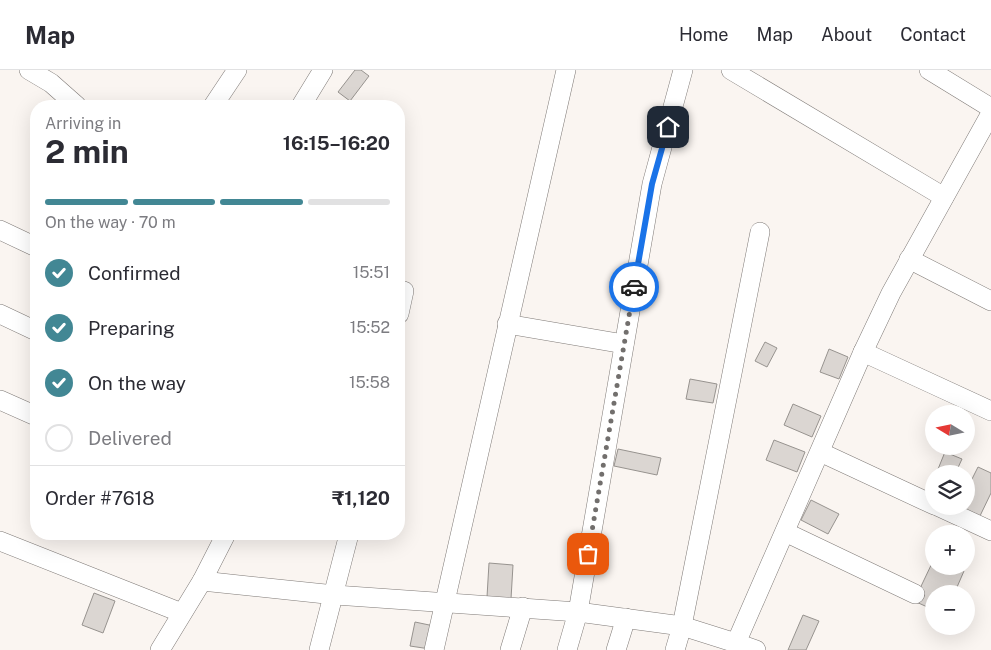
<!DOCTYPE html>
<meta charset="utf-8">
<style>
body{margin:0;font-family:"Public Sans",sans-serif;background:#f2f2f3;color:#2b2b33;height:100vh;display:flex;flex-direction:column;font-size:19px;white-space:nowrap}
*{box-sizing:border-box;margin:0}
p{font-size:16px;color:#7c7c81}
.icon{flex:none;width:28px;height:28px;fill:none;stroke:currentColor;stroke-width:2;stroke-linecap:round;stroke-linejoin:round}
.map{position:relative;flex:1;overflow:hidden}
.panel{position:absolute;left:30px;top:30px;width:375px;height:440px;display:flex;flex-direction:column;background:#fff;border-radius:20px;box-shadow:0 5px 20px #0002}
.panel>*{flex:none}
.needle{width:32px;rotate:280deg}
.controls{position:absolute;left:925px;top:335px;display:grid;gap:10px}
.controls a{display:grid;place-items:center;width:50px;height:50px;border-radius:50%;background:#fff;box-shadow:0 5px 20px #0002;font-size:25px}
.pin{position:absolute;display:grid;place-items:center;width:42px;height:42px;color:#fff;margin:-21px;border-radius:10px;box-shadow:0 2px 8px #0006}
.courier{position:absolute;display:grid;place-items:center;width:50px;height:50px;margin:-25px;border:4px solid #1a73e8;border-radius:50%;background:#fff;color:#222;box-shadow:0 1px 6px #0007}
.overview em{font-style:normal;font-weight:700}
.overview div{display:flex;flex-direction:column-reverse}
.overview{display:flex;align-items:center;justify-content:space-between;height:85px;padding:0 15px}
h1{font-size:32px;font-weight:700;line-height:38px}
.bar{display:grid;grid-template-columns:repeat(4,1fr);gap:8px 5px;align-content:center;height:60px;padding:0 15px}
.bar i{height:6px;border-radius:4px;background:#e1e1e2}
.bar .current{background:#428794}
.bar p{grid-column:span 4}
.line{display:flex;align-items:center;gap:12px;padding:0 15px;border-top:1px solid #e1e1e2}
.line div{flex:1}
ol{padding:0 15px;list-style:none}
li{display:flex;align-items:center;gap:15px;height:55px}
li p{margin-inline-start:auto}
li .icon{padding:5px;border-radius:50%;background:#428794;color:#fff;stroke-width:4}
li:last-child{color:#7c7c81}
li i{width:28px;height:28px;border:2px solid #e1e1e2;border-radius:50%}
header{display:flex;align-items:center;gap:30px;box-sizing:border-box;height:70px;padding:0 25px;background:#fff;border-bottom:1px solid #e1e1e2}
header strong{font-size:24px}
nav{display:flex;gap:28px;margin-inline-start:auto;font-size:18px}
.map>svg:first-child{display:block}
.building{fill:#dbd6d2;stroke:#97938f}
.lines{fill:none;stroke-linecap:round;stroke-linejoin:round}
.minor-casing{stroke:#7f7a77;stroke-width:20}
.minor{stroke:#fff;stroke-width:19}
.done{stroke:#726f6d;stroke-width:5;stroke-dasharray:0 9}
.route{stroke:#1a73e8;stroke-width:6}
</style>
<header>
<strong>Map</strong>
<nav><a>Home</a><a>Map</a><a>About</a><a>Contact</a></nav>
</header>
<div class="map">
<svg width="991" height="580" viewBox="0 0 991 580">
<rect width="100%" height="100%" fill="#faf5f1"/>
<g class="building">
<path d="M355,0h6l8,6 -19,25 -12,-9z"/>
<path d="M765,272l12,6 -10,19 -12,-6z"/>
<path d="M829,279l19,8 -9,22 -19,-7z"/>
<path d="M690,309l27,5 -4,19 -27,-4z"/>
<path d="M793,334l28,12 -9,21 -28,-12z"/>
<path d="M774,370l31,12 -8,20 -31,-12z"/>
<path d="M618,379l43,9 -4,17 -43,-9z"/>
<path d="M945,382l17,7 -7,15h-19z"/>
<path d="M978,397l13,6v20l-12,25 -20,-12h7v-15z"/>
<path d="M934,408v16l-6,-3z"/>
<path d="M811,430l28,14 -11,20 -27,-14z"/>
<path d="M934,489v7h21l9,5 -10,23h-20v16l-20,-9z"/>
<path d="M489,493l24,2 -2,34 -24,-2z"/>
<path d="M94,523l21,8 -12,32 -21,-8z"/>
<path d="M803,545l16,6 -13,29h-18z"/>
<path d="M415,552l19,4 -4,23 -20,-3z"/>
</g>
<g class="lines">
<defs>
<g id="minor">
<path d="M29,0l22,13 26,23"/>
<path d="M731,0l213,127"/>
<path d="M929,0l62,38"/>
<path d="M213,36l24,-36"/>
<path d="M301,36l22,-36"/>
<path d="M0,160l36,17"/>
<path d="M909,189l82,42"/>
<path d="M0,244l36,17"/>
<path d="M399,244l5,-23"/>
<path d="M507,254l117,20"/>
<path d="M863,282l128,59"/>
<path d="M0,330l36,16"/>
<path d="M820,382l114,53"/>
<path d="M937,436l54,25"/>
<path d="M785,462l130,62"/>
<path d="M0,471l182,72"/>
<path d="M202,511l133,14 243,17 104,14 54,17"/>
<path d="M160,580l42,-69 24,-47"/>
<path d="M319,580l30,-116"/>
<path d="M434,580l132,-580"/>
<path d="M510,580l13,-43"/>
<path d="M567,580l11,-38 74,-428 31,-114"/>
<path d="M616,580l10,-32"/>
<path d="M675,580l7,-24 78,-394"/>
<path d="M756,580l-20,-7 127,-291 28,-59 100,-180"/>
</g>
</defs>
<use href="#minor" class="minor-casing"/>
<use href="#minor" class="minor"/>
</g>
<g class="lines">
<path class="done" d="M588,484l46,-267"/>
<path class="route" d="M634,217l18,-103 16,-57"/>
</g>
</svg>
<div class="controls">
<a><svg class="needle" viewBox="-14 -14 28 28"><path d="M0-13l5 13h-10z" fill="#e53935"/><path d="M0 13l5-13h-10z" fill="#7c7c81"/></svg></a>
<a><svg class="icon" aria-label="layers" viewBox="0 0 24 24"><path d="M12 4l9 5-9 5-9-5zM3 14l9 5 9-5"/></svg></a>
<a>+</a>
<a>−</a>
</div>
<div class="pin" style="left:588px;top:484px;background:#ea580c"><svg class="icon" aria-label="bag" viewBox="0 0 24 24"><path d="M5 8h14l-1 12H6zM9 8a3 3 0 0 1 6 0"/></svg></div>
<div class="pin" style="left:668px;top:57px;background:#1f2937"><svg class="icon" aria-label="home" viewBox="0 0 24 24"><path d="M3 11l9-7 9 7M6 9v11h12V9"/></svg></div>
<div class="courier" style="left:634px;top:217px"><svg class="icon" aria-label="car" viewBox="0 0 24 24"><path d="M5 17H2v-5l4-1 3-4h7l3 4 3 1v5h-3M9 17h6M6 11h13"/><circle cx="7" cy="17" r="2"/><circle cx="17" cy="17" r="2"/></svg></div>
<section class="panel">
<div class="overview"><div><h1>2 min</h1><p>Arriving in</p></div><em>16:15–16:20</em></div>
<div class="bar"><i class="current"></i><i class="current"></i><i class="current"></i><i></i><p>On the way · 70 m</p></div>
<ol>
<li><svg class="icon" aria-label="check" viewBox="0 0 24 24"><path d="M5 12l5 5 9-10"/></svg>Confirmed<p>15:51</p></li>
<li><svg class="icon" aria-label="check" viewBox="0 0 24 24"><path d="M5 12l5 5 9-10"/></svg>Preparing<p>15:52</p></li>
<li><svg class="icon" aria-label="check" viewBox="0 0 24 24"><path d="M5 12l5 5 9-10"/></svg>On the way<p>15:58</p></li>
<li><i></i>Delivered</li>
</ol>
<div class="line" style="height:65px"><div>Order #7618</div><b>₹1,120</b></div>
</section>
</div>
